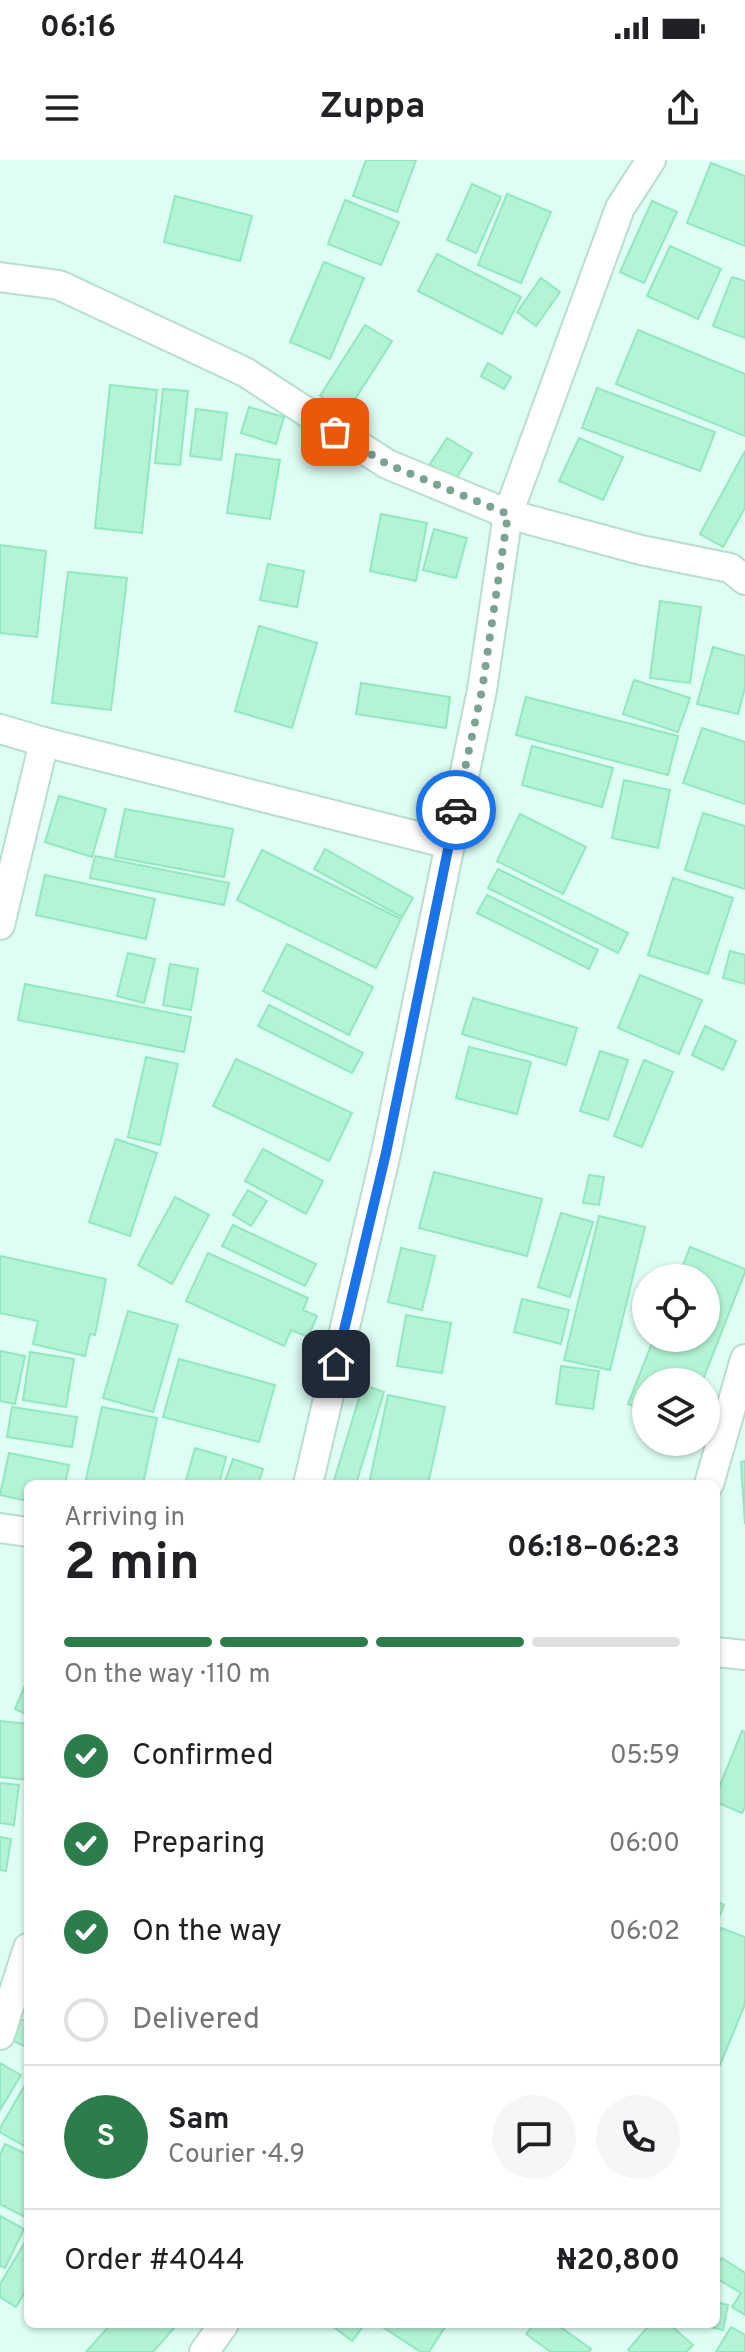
<!DOCTYPE html>
<meta charset="utf-8">
<style>
body{margin:0;font-family:Overpass,sans-serif;background:#f6f6f6;color:#202124;height:100vh;display:flex;flex-direction:column;font-size:30px;white-space:nowrap}
*{box-sizing:border-box;margin:0}
p{font-size:26px;color:#757577}
.icon{flex:none;width:44px;height:44px;fill:none;stroke:currentColor;stroke-width:2;stroke-linecap:round;stroke-linejoin:round}
.map{position:relative;flex:1;overflow:hidden}
.details{position:absolute;left:24px;top:1320px;width:696px;height:848px;display:flex;flex-direction:column;background:#fff;border-radius:12px;box-shadow:0 2px 6px #0004}
.details>*{flex:none}
.buttons{position:absolute;left:632px;top:1104px;display:grid;gap:16px}
.buttons a{display:grid;place-items:center;width:88px;height:88px;border-radius:50%;background:#fff;box-shadow:0 2px 6px #0004;font-size:40px}
.pin{position:absolute;display:grid;place-items:center;width:68px;height:68px;color:#fff;margin:-34px;border-radius:16px;box-shadow:0 4px 12px #0006}
.courier{position:absolute;display:grid;place-items:center;width:80px;height:80px;margin:-40px;border:6px solid #1a73e8;border-radius:50%;background:#fff;color:#222;box-shadow:0 2px 10px #0007}
.head em{font-style:normal;font-weight:700}
.head div{display:flex;flex-direction:column-reverse}
.head{display:flex;align-items:center;justify-content:space-between;height:136px;padding:0 40px}
h1{font-size:52px;font-weight:700;line-height:60px}
.bar{display:grid;grid-template-columns:repeat(4,1fr);gap:12px 8px;align-content:center;height:96px;padding:0 40px}
.bar i{height:10px;border-radius:6px;background:#e0e0e0}
.bar .on{background:#2c7d4b}
.bar p{grid-column:span 4}
.line{display:flex;align-items:center;gap:20px;padding:0 40px;border-top:2px solid #e0e0e0}
.line div{flex:1}
.round{display:grid;place-items:center;flex:none;width:84px;height:84px;border-radius:42px;background:#f6f6f6}
ol{padding:0 40px;list-style:none}
li{display:flex;align-items:center;gap:24px;height:88px}
li p{margin-inline-start:auto}
li .icon{padding:8px;border-radius:50%;background:#2c7d4b;color:#fff;stroke-width:4}
li:last-child{color:#757577}
li i{width:44px;height:44px;border:4px solid #e0e0e0;border-radius:50%}
.status{display:flex;justify-content:space-between;align-items:center;height:56px;padding:0 40px;background:#fff;direction:ltr}
.status svg{height:22px;fill:currentColor}
header{display:flex;justify-content:space-between;align-items:center;height:104px;padding:0 40px;background:#fff;font-size:36px;font-weight:700}
.map>svg:first-child{display:block}
.building{fill:#b3f4d5;stroke:#93e7be;stroke-width:2}
.lines{fill:none;stroke-linecap:round;stroke-linejoin:round}
.minor-casing{stroke:#b7dece;stroke-width:32}
.minor{stroke:#fff;stroke-width:28}
.done{stroke:#7aa391;stroke-width:8;stroke-dasharray:0 14.4}
.route{stroke:#1a73e8;stroke-width:10}
</style>
<div class="status"><b>06:16</b><svg viewBox="0 0 49 12"><path d="M0 12V9h3v3zM5 12V6h3v6zM10 12V3h3v9zM15 12V0h3v12zM26 1h20v11H26zM47 4h2v5h-2z"/></svg></div>
<header><svg class="icon" aria-label="menu" viewBox="0 0 24 24"><path d="M4 6h16M4 12h16M4 18h16"/></svg>Zuppa<svg class="icon" aria-label="share" viewBox="0 0 24 24"><path d="M12 15V3M7 8l5-5 5 5M5 13v7h14v-7"/></svg></header>
<div class="map">
<svg width="745" height="2192" viewBox="0 0 745 2192">
<rect width="100%" height="100%" fill="#ddfdf5"/>
<g class="building">
<path d="M366,0h50l-19,52 -44,-16z"/>
<path d="M711,3l34,13v70l-58,-23z"/>
<path d="M472,24l29,13 -25,56 -29,-13z"/>
<path d="M507,34l44,18 -30,71 -43,-18z"/>
<path d="M175,36l77,20 -12,45 -76,-19z"/>
<path d="M345,40l54,22 -18,43 -53,-21z"/>
<path d="M652,41l25,11 -33,71 -24,-11z"/>
<path d="M670,86l51,23 -23,50 -51,-23z"/>
<path d="M437,94l84,43 -19,37 -84,-43z"/>
<path d="M324,102l40,16 -34,81 -40,-17z"/>
<path d="M732,117l13,4v57l-32,-12z"/>
<path d="M541,118l19,14 -24,34 -19,-14z"/>
<path d="M365,165l27,16 -45,71 -27,-16z"/>
<path d="M638,170l107,44v62l-129,-52z"/>
<path d="M488,203l23,14 -7,12 -23,-13z"/>
<path d="M110,225l47,5 -15,143 -47,-5z"/>
<path d="M597,228l118,44 -15,39 -118,-43z"/>
<path d="M163,229l25,2 -8,74 -25,-2z"/>
<path d="M249,247l35,10 -8,27 -35,-11z"/>
<path d="M196,249l31,4 -6,47 -31,-4z"/>
<path d="M447,278l25,15 -17,27 -25,-16z"/>
<path d="M579,278l44,19 -20,43 -44,-19z"/>
<path d="M745,291v57l-22,39 -23,-13z"/>
<path d="M236,294l44,6 -10,59 -43,-6z"/>
<path d="M381,354l46,9 -11,58 -46,-10z"/>
<path d="M434,369l33,9 -11,40 -33,-8z"/>
<path d="M0,385l46,6 -9,86 -37,-4z"/>
<path d="M268,404l36,7 -7,36 -37,-7z"/>
<path d="M68,412l59,6 -16,132 -59,-7z"/>
<path d="M660,441l41,6 -11,76 -40,-5z"/>
<path d="M259,466l58,17 -25,85 -57,-17z"/>
<path d="M713,487l32,9v32l-7,26 -41,-10z"/>
<path d="M634,520l56,18 -12,34 -55,-18z"/>
<path d="M361,523l89,14 -4,31 -90,-14z"/>
<path d="M526,537l152,39 -10,39 -152,-40z"/>
<path d="M702,568l43,14v62l-62,-21z"/>
<path d="M532,586l81,22 -11,39 -80,-22z"/>
<path d="M624,620l46,10 -12,58 -46,-10z"/>
<path d="M59,636l47,13 -14,48 -47,-15z"/>
<path d="M125,649l108,20 -9,48 -109,-20z"/>
<path d="M703,653l42,13v63l-60,-19z"/>
<path d="M520,654l66,33 -23,47 -66,-33z"/>
<path d="M325,689l88,49 -11,19 -88,-48z"/>
<path d="M262,690l139,69 -25,49 -139,-68z"/>
<path d="M95,696l134,27 -5,22 -134,-27z"/>
<path d="M498,709l130,64 -10,20 -130,-65z"/>
<path d="M45,715l110,24 -9,40 -110,-24z"/>
<path d="M673,718l60,20 -25,76 -60,-19z"/>
<path d="M487,735l111,55 -9,19 -112,-56z"/>
<path d="M287,784l86,43 -24,48 -86,-44z"/>
<path d="M730,791l15,4v29l-22,-6z"/>
<path d="M128,793l27,6 -11,44 -27,-7z"/>
<path d="M170,804l28,5 -7,41 -28,-5z"/>
<path d="M640,815l62,25 -23,54 -61,-26z"/>
<path d="M25,824l166,33 -7,35 -166,-32z"/>
<path d="M473,838l104,30 -11,37 -104,-31z"/>
<path d="M269,845l94,48 -11,20 -94,-47z"/>
<path d="M705,866l31,15 -13,29 -31,-15z"/>
<path d="M469,887l62,15 -14,52 -61,-16z"/>
<path d="M600,891l28,9 -20,60 -28,-9z"/>
<path d="M146,897l32,7 -18,81 -32,-8z"/>
<path d="M236,899l116,54 -23,48 -116,-55z"/>
<path d="M644,900l29,12 -31,75 -28,-11z"/>
<path d="M116,979l41,14 -27,83 -41,-14z"/>
<path d="M263,989l60,32 -17,33 -61,-33z"/>
<path d="M434,1012l108,27 -15,57 -108,-28z"/>
<path d="M589,1015l15,2 -5,28 -16,-2z"/>
<path d="M248,1030l19,11 -16,25 -18,-11z"/>
<path d="M175,1037l34,18 -37,69 -34,-19z"/>
<path d="M561,1053l32,9 -23,75 -32,-10z"/>
<path d="M599,1056l46,11 -35,143 -46,-10z"/>
<path d="M233,1065l83,39 -11,22 -83,-40z"/>
<path d="M690,1087l55,22v3l-43,110h-56v29l-18,-7 26,-66h52v-60h-28z"/>
<path d="M401,1088l34,8 -13,54 -34,-8z"/>
<path d="M208,1093l100,45 -5,12 14,6 -9,21 -17,-7 -7,16 -98,-45z"/>
<path d="M0,1096l106,23 -11,56 -5,-1 -5,22 -52,-12 5,-23 -38,-8z"/>
<path d="M522,1139l47,11 -8,34 -47,-12z"/>
<path d="M128,1151l50,14 -25,87 -50,-14z"/>
<path d="M406,1155l45,8 -9,50 -45,-7z"/>
<path d="M0,1191l25,5 -10,48 -15,-3z"/>
<path d="M30,1192l44,7 -8,48 -43,-7z"/>
<path d="M179,1199l96,26 -16,57 -96,-25z"/>
<path d="M561,1206l38,5 -6,38 -37,-5z"/>
<path d="M363,1225l21,7 -28,92h-23z"/>
<path d="M388,1235l57,12 -17,77h-59z"/>
<path d="M12,1247l65,10 -5,30 -65,-10z"/>
<path d="M102,1247l55,11 -14,66h-58z"/>
<path d="M195,1288l31,9 -7,27h-34z"/>
<path d="M9,1293l60,12 -4,19h-37v17l-28,-6z"/>
<path d="M233,1299l30,10 -5,15h-34z"/>
<path d="M745,1301v63l-4,-62z"/>
<path d="M28,1518v37l-13,-6z"/>
<path d="M0,1561l28,3v56l-28,-3z"/>
<path d="M742,1571l3,1v75l-3,6 -26,-11v-7z"/>
<path d="M0,1623l19,2 -5,40 -14,-2z"/>
<path d="M0,1677l11,2 -5,32 -6,-1z"/>
<path d="M716,1741l8,4 -8,19z"/>
<path d="M721,1768l24,9v67l-25,61 -4,-1v-125z"/>
<path d="M17,1857l11,6v25l-22,-11z"/>
<path d="M0,1903l21,12 -21,35z"/>
<path d="M25,1925l3,2v61l-28,-16v-4z"/>
<path d="M5,1984l23,11v56l-3,6 -25,-13v-49z"/>
<path d="M0,2056l24,13 -19,39 -5,-2z"/>
<path d="M27,2079l1,48 -12,20 -16,-10v-13z"/>
<path d="M722,2098l23,15v42l-13,-8 9,-14 -25,-15v-11z"/>
<path d="M716,2142l12,3 -5,25 -18,-4 11,-2z"/>
<path d="M111,2164h60l4,3 -22,25h-67z"/>
<path d="M330,2164h35l-13,17z"/>
<path d="M378,2164h69l-18,28h-8z"/>
<path d="M534,2164h22l35,25 -2,3h-38l-25,-18z"/>
<path d="M650,2164h19l24,21 -7,7h-55l-3,-2z"/>
<path d="M731,2167l14,8v17h-29z"/>
</g>
<g class="lines">
<defs>
<g id="minor">
<path d="M0,117l59,8 186,87 142,92 121,50 133,36 89,18 15,12"/>
<path d="M0,569l44,13 405,102"/>
<path d="M0,765l44,-183"/>
<path d="M308,1324l78,-331 96,-463 26,-176 112,-306 31,-48"/>
<path d="M709,1324l36,-125"/>
<path d="M0,1368l28,4"/>
<path d="M716,1492l29,3"/>
<path d="M0,1875l28,-87"/>
<path d="M204,2192l20,-28"/>
</g>
</defs>
<use href="#minor" class="minor-casing"/>
<use href="#minor" class="minor"/>
</g>
<g class="lines">
<path class="done" d="M335,272l52,32 121,50 -26,176 -26,120"/>
<path class="route" d="M336,1204l50,-211 70,-343"/>
</g>
</svg>
<div class="buttons">
<a><svg class="icon" aria-label="locate" viewBox="0 0 24 24"><circle cx="12" cy="12" r="6"/><path d="M12 2v4M12 18v4M2 12h4M18 12h4"/></svg></a>
<a><svg class="icon" aria-label="layers" viewBox="0 0 24 24"><path d="M12 4l9 5-9 5-9-5zM3 14l9 5 9-5"/></svg></a>
</div>
<div class="pin" style="left:335px;top:272px;background:#ea580c"><svg class="icon" aria-label="bag" viewBox="0 0 24 24"><path d="M5 8h14l-1 12H6zM9 8a3 3 0 0 1 6 0"/></svg></div>
<div class="pin" style="left:336px;top:1204px;background:#1f2937"><svg class="icon" aria-label="home" viewBox="0 0 24 24"><path d="M3 11l9-7 9 7M6 9v11h12V9"/></svg></div>
<div class="courier" style="left:456px;top:650px"><svg class="icon" aria-label="car" viewBox="0 0 24 24"><path d="M5 17H2v-5l4-1 3-4h7l3 4 3 1v5h-3M9 17h6M6 11h13"/><circle cx="7" cy="17" r="2"/><circle cx="17" cy="17" r="2"/></svg></div>
<section class="details">
<div class="head"><div><h1>2 min</h1><p>Arriving in</p></div><em>06:18–06:23</em></div>
<div class="bar"><i class="on"></i><i class="on"></i><i class="on"></i><i></i><p>On the way · 110 m</p></div>
<ol>
<li><svg class="icon" aria-label="check" viewBox="0 0 24 24"><path d="M5 12l5 5 9-10"/></svg>Confirmed<p>05:59</p></li>
<li><svg class="icon" aria-label="check" viewBox="0 0 24 24"><path d="M5 12l5 5 9-10"/></svg>Preparing<p>06:00</p></li>
<li><svg class="icon" aria-label="check" viewBox="0 0 24 24"><path d="M5 12l5 5 9-10"/></svg>On the way<p>06:02</p></li>
<li><i></i>Delivered</li>
</ol>
<div class="line" style="height:144px"><b class="round" style="background:#2c7d4b;color:#fff">S</b><div><b>Sam</b><p>Courier · 4.9</p></div><a class="round"><svg class="icon" aria-label="chat" viewBox="0 0 24 24"><path d="M4 5h16v11H9l-5 4z"/></svg></a><a class="round"><svg class="icon" aria-label="phone" viewBox="0 0 24 24"><path d="M5 4h4l2 5-3 2q2 4 5 5l2-3 5 2v4C11 20 4 13 5 4z"/></svg></a></div>
<div class="line" style="height:104px"><div>Order #4044</div><b>₦20,800</b></div>
</section>
</div>
